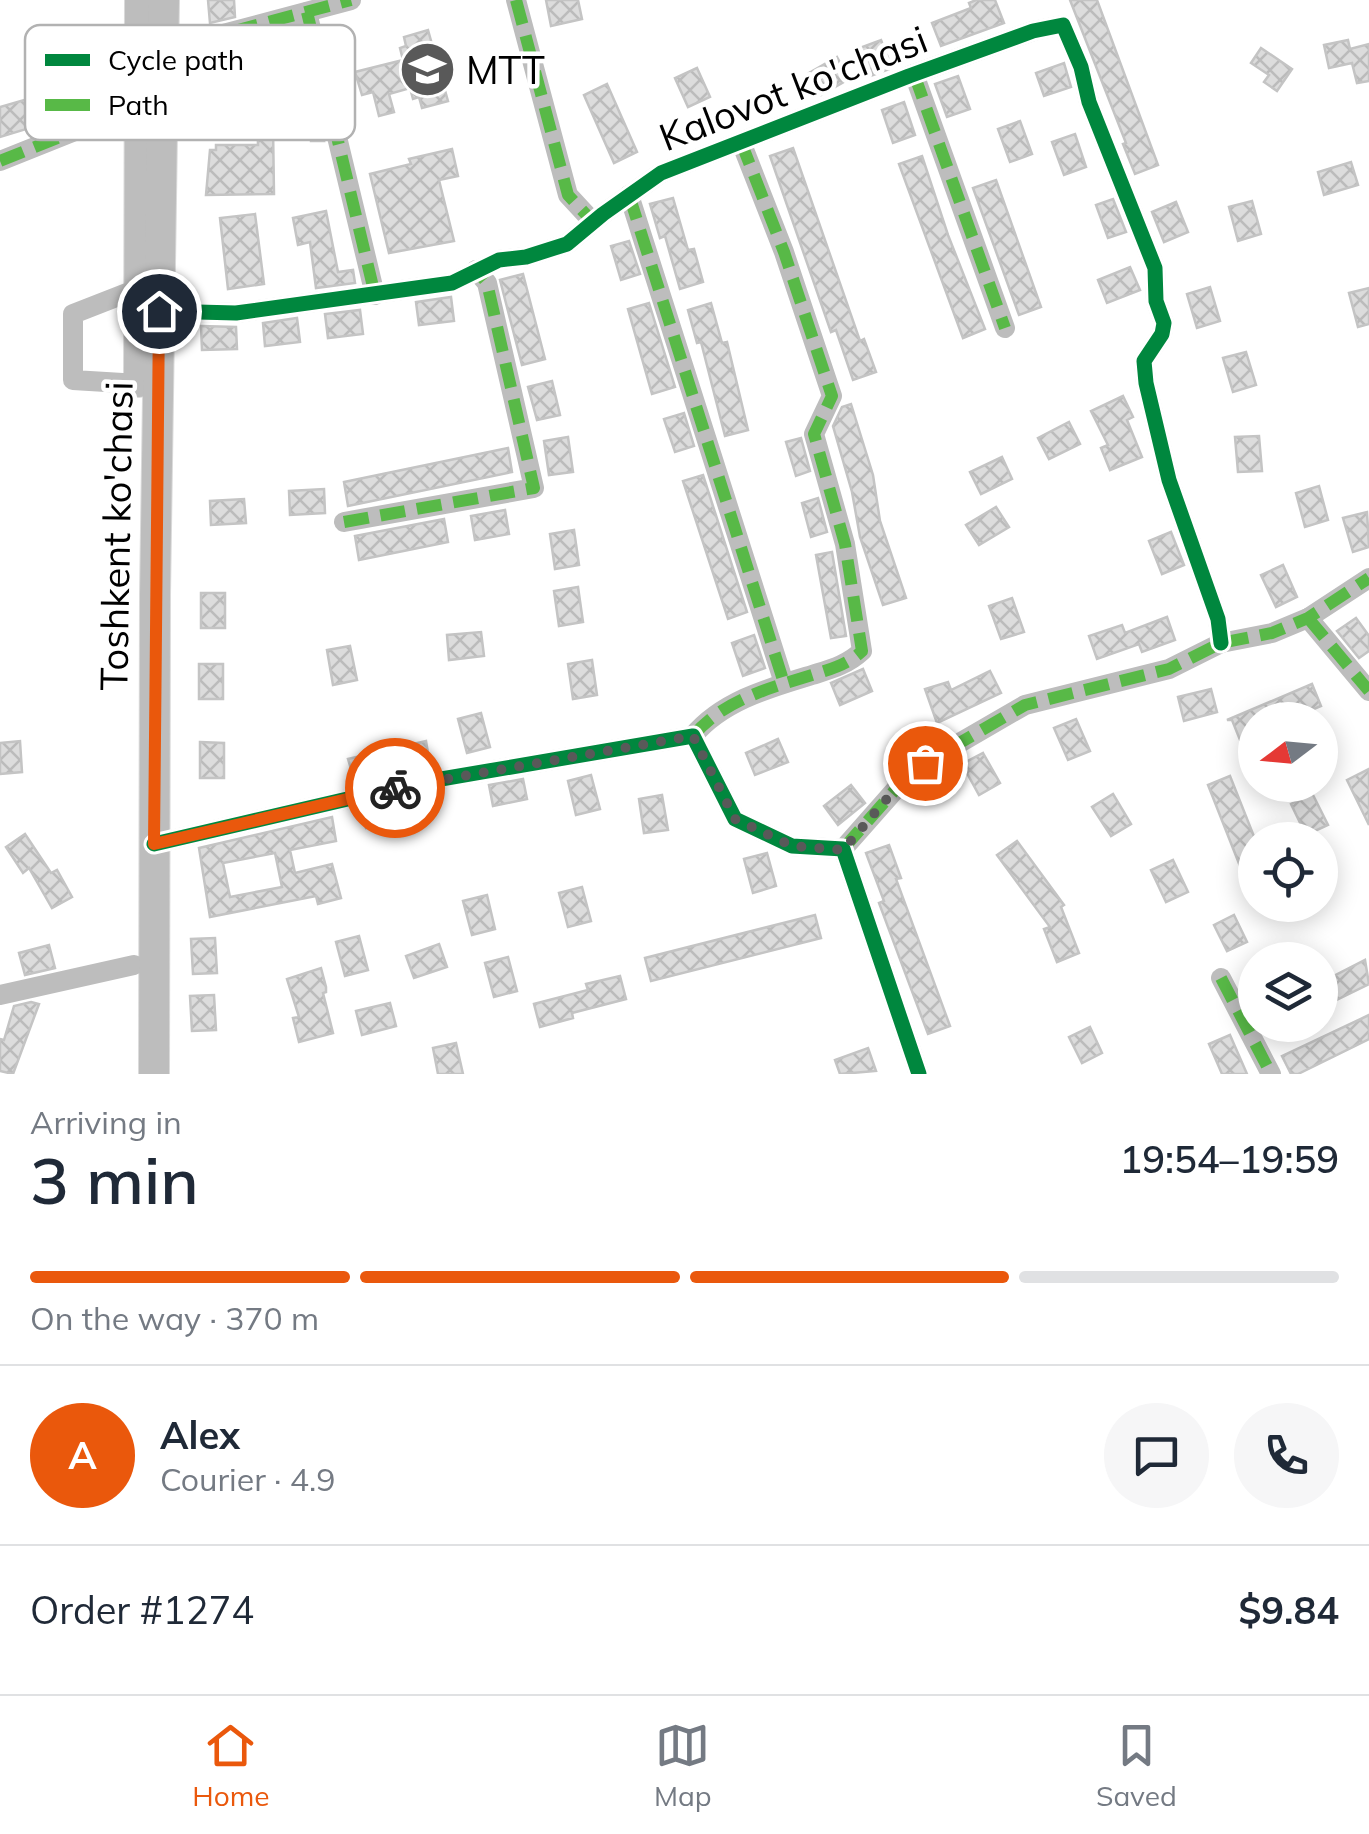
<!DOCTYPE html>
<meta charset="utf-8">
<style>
body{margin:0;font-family:Mulish,sans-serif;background:#f6f6f7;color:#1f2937;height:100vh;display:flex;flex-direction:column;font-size:38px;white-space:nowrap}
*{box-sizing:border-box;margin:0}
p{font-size:32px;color:#747a83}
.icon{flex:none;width:55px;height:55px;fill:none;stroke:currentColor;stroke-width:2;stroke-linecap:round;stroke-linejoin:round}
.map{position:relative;height:1074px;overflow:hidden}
.details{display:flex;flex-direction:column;background:#fff;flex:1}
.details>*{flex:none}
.needle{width:65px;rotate:254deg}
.fabs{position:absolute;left:1238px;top:702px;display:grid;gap:20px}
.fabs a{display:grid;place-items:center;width:100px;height:100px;border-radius:50%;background:#fff;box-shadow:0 5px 25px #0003;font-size:50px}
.pin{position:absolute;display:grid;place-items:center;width:85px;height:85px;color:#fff;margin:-42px;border:5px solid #fff;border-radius:50%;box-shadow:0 2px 10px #0007}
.courier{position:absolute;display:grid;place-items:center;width:100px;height:100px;margin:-50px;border:8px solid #ea580c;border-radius:50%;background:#fff;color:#222;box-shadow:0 2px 12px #0007}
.head em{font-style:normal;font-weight:600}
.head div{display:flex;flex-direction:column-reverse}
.head{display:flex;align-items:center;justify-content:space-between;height:170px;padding:0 30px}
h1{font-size:65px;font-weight:600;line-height:75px}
.bar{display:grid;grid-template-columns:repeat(4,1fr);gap:15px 10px;align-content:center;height:120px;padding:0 30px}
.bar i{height:12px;border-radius:8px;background:#e0e1e3}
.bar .current{background:#ea580c}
.bar p{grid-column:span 4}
.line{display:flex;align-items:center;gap:25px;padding:0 30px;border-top:2px solid #e0e1e3}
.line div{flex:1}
.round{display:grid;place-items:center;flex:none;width:105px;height:105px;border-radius:52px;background:#f6f6f7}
.dock{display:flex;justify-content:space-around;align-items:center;height:140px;border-top:2px solid #e0e1e3;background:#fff;font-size:28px;color:#747a83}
.dock a{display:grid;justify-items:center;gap:5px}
.dock .current{color:#ea580c}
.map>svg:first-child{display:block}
.building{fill:url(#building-cross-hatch);stroke:#c4c4c4;stroke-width:2.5;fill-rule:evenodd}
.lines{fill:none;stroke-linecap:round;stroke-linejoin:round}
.highway-casing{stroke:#dbdbdb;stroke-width:32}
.minor{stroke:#bdbdbd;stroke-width:20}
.highway{stroke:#bdbdbd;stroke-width:30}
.quiet{stroke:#58b947;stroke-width:12;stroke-dasharray:25 12;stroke-linecap:butt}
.cycleway-casing{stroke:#fff;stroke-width:21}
.cycleway{stroke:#00873e;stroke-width:15}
.done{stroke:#595959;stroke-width:10;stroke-dasharray:0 18}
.route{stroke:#ea580c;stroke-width:12}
.labels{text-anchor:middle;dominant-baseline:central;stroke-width:9;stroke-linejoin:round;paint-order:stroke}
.poi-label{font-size:38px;fill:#000;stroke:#fff;text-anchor:start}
.street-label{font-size:38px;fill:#000;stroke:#fff}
.key{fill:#fff;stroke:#b2b2b2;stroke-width:2.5}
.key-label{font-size:28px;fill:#000}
</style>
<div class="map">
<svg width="1369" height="1074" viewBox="0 0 1369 1074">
<defs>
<pattern id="building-cross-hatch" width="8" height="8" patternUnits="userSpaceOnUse" patternTransform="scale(2.5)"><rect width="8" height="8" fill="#dcdcdc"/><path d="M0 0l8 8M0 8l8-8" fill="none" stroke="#bbb"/></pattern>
</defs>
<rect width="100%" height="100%" fill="#fff"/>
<g class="building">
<path d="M208,0h26l1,17 -25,6z"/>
<path d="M546,0h32l4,19 -31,7z"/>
<path d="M976,0h19l9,23 -63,23 -9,-23 39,-15 -2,-5z"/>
<path d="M1070,0h27l61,165 -23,9 -12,-30 3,-1z"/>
<path d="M428,30l20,71 -26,7 -3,-11 -6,2 -3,-11 -21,6 5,18 -15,4 -6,-24 -11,3 -7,-23 48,-12 -3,-12 6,-2 -2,-9z"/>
<path d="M881,40l11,28 -24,9 -11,-28z"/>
<path d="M1348,40l2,9 19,-5v37l-12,2 -5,-20 -23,5 -5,-23z"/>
<path d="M1261,48l31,21 -15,22 -13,-9 5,-7 -18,-12z"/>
<path d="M273,54h28v56l15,-1 8,32h-13v-16l-38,1 1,68 -68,1 4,-45h6v-5h42l-1,-38h-44v-23l60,-1z"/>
<path d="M837,57l12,22 -28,16 -12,-22z"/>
<path d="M1064,63l7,24 -27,9 -8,-23z"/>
<path d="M697,68l13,29 -22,10 -13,-29z"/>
<path d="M958,76l12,33 -23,8 -12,-33z"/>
<path d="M607,84l30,68 -23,11 -30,-68z"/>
<path d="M62,89l7,27 -69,21v-30z"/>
<path d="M904,102l11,33 -22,8 -11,-33z"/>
<path d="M1020,121l12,33 -22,8 -12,-33z"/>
<path d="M1075,134l11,33 -22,8 -12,-33z"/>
<path d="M793,148l67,193 4,-2 12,33 -23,8 -17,-50 -5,2 -61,-176z"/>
<path d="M452,149l6,27 -19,4 15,61 -65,12 -19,-79 41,-10 -2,-5z"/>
<path d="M922,156l26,79 37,94 -22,9 -64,-174z"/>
<path d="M1351,162l7,23 -34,10 -6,-23z"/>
<path d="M996,180l45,127 -22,8 -46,-127z"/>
<path d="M673,198l15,52 6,-1 9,33 -23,7 -15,-53 -5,2 -10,-34z"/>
<path d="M1113,199l13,33 -18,6 -12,-33z"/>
<path d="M1252,201l9,33 -23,7 -9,-34z"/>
<path d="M1176,202l12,30 -24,10 -12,-30z"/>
<path d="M326,211l12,61 15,-2 2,13 -39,5 -6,-46 -12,3 -5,-27z"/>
<path d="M255,214l9,70 -36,5 -8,-71z"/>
<path d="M629,241l11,33 -19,6 -10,-34z"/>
<path d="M1130,267l10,23 -33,13 -9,-23z"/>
<path d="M523,274l22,85 -23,6 -22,-85z"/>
<path d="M1210,287l10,34 -23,7 -10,-34z"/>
<path d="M1369,288v36l-11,3 -9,-34z"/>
<path d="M451,297l3,24 -35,4 -3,-23z"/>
<path d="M649,303l26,84 -23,7 -24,-85z"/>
<path d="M711,303l11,40 5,-1 21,88 -23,6 -24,-94 -4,1 -9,-33z"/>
<path d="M360,310l3,24 -35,4 -3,-24z"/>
<path d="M297,318l3,24 -35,4 -2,-23z"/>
<path d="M201,326l35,1 1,22 -35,1z"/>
<path d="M1246,352l10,33 -23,7 -10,-34z"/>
<path d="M552,381l8,34 -23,5 -9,-33z"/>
<path d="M1123,396l10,21 -6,3 15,37 -32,13 -9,-22 7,-3 -17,-34z"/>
<path d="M851,404l22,71 7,46 26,77 -23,7 -23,-68 -8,-45 -19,-66 9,-19z"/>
<path d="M684,413l10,33 -19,6 -11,-33z"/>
<path d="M1069,422l11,22 -31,15 -11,-21z"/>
<path d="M1259,436l3,35 -24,1 -3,-35z"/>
<path d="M568,437l5,35 -24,3 -5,-34z"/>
<path d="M801,438l9,33 -14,5 -10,-34z"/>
<path d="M508,448l4,24 -164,34 -4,-24z"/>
<path d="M1002,457l10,22 -31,15 -11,-22z"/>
<path d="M703,475l44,137 -19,7 -45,-138z"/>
<path d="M1319,486l9,34 -23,7 -9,-34z"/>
<path d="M324,489l1,24 -35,2 -1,-24z"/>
<path d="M818,498l9,34 -16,5 -9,-34z"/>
<path d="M244,499l2,24 -35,2 -1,-24z"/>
<path d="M996,507l13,20 -30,18 -13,-20z"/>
<path d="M505,510l4,24 -34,6 -4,-24z"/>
<path d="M1367,512l2,35 -16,5 -10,-34z"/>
<path d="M444,519l4,23 -89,18 -4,-24z"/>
<path d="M574,530l5,35 -24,4 -5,-35z"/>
<path d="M1171,532l13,33 -22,9 -13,-33z"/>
<path d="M832,552l14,84 -15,2 -15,-83z"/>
<path d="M1283,565l14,32 -21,10 -15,-32z"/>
<path d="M578,587l5,35 -24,4 -5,-35z"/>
<rect x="201" y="593" width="24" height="35"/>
<path d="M1012,598l12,34 -23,7 -12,-33z"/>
<path d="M1167,617l8,23 -33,12 -3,-8 -42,15 -8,-23 33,-11 3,8z"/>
<path d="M1356,618l13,18v15l-10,7 -22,-27z"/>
<path d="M481,632l3,24 -35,4 -2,-25z"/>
<path d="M754,635l11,33 -22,8 -11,-33z"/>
<path d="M350,646l7,34 -24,5 -6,-35z"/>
<path d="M592,660l5,35 -24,4 -5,-35z"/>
<rect x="199" y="664" width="24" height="35"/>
<path d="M863,669l9,22 -32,14 -9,-22z"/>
<path d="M990,671l11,22 -64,30 -12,-34 23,-7 3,8z"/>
<path d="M1312,684l9,22 -34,14h-32v14l-15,6 -8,-20h-5z"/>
<path d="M1211,689l6,23 -33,9 -6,-24z"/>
<path d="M481,713l9,34 -23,6 -9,-34z"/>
<path d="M1076,719l14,32 -22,9 -14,-32z"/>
<path d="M778,739l10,23 -33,13 -9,-22z"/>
<path d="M20,741l2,31 -22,2v-31z"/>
<path d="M426,741l4,24 -75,17 -7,-23z"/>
<path d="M200,742l24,1v35h-24z"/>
<path d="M983,753l17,30 -21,12 -17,-31z"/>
<path d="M1369,769v56l-22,-45z"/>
<path d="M591,775l9,34 -24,6 -8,-34z"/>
<path d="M1230,776l25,63v21l-15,6 -32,-81z"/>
<path d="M523,779l4,20 -34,7 -4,-21z"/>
<path d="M851,785l14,18 -27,22 -14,-19z"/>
<path d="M1312,793l16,32 -22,10 -15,-31z"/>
<path d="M1113,794l18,30 -20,12 -19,-29z"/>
<path d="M662,795l6,35 -24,3 -5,-34z"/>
<path d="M396,802l4,19 -34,7 -4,-18z"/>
<path d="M332,817l4,24 -46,9 5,23 37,-9 9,34 -23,6 -2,-8 -106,21 -11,-69zM275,853l7,34 -52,10 -7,-34z"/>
<path d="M25,834l26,39 6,-3 15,27 -20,11 -23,-40 -6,5 -17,-26z"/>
<path d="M1017,841l47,64 -3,2 18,46 -22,9 -13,-33 6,-2 -53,-72z"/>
<path d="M889,845l12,33 -5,1 54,147 -22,8 -49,-131 5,-2 -18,-48z"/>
<path d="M767,853l9,33 -23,7 -9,-34z"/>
<path d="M1173,860l15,32 -22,10 -15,-32z"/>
<path d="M582,887l9,34 -23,6 -9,-34z"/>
<path d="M487,895l8,34 -23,6 -9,-34z"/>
<path d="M815,915l6,23 -170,43 -6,-23z"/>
<path d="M1234,915l13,27 -20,9 -13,-26z"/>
<path d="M359,936l9,34 -23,6 -9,-34z"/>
<path d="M215,938l2,35 -24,1 -2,-35z"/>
<path d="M439,944l8,23 -33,11 -8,-22z"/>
<path d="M49,945l6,23 -30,7 -6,-22z"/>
<path d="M508,957l9,34 -23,6 -9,-34z"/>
<path d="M1365,960l4,24 -49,24v-25z"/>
<path d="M321,968l5,19v5l-3,1 10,40 -34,9 -6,-24 6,-1 -12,-38z"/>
<path d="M620,976l6,23 -54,14 1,5 -33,9 -6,-23 54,-14 -2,-6z"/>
<path d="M214,995l2,35 -24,1 -2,-35z"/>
<path d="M31,1002l8,2 -26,70 -13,-3v-32l4,1 10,-34z"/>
<path d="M390,1003l6,23 -34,9 -6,-24z"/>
<path d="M1369,1015v24l-71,35h-7l-9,-18z"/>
<path d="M1090,1027l12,26 -20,10 -13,-26z"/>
<path d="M1230,1035l17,39h-25l-13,-30z"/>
<path d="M456,1043l7,31h-25l-5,-26z"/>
<path d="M868,1048l8,23 -36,3 -5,-14z"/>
</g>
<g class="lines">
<defs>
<g id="highway">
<path d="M139,382l1,-382"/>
<path d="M154,1074l1,-479 9,-595"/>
</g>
</defs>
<use href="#highway" class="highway-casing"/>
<g class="minor">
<path d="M516,0l52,195 25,27"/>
<path d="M307,12l68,283"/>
<path d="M163,54l49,-17 139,-37"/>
<path d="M914,74l91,254"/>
<path d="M0,161l140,-56"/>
<path d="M629,195l155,488"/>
<path d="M137,289l-64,25v66l66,4"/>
<path d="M159,311l77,2 216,-30 47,-23 27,-3 41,-13 36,-30 58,-41 248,-97 124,-45 30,-6 18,42 8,35 66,166 1,33 8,22 -2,11 -18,27 2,22 23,97 49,139 3,24"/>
<path d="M344,522l190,-34 -47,-205 -11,-13"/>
<path d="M1308,618l61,73"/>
<path d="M693,736c29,-35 76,-48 119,-61 19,-6 35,-10 50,-24l-17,-107 -31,-110 18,-38 -48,-144 -43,-110"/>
<path d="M154,844l258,-60 281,-48 42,83 57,27 51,3 76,225"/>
<path d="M843,849l60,-68 22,-18 100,-58 144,-36 52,-26 51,-10 36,-15 61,-40"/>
<path d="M1221,978l50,96"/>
<path d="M0,995l134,-30"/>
</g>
<use href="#highway" class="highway"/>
<g class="quiet">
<path d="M516,0l52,195 25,27"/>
<path d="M307,12l68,283"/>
<path d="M163,54l49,-17 139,-37"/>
<path d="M914,74l91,254"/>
<path d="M0,161l140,-56"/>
<path d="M629,195l155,488"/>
<path d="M344,522l190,-34 -47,-205 -11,-13"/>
<path d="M1308,618l61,73"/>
<path d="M693,736c29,-35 76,-48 119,-61 19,-6 35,-10 50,-24l-17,-107 -31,-110 18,-38 -48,-144 -43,-110"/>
<path d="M843,849l60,-68 22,-18 100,-58 144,-36 52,-26 51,-10 36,-15 61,-40"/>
<path d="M1221,978l50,96"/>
</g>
<defs>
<g id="cycleway">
<path d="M159,311l77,2 216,-30 47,-23 27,-3 41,-13 36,-30 58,-41 248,-97 124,-45 30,-6 18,42 8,35 66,166 1,33 8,22 -2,11 -18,27 2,22 23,97 49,139 3,24"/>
<path d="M154,844l258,-60 281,-48 42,83 57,27 51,3 76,225"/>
</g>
</defs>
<use href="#cycleway" class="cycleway-casing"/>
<use href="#cycleway" class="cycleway"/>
</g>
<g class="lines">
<path class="done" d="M395,788l298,-52 42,83 57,27 51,4 60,-70 22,-17"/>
<path class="route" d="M159,311l-5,533 241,-56"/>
</g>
<defs>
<symbol id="school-disc" viewBox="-11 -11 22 22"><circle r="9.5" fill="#595959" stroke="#fff"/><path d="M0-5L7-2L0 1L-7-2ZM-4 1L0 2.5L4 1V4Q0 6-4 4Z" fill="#fff"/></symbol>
</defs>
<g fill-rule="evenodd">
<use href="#school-disc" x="396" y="38" width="63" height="63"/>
</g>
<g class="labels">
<g class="poi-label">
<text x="466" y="70">MTT</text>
</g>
<g class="street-label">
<text transform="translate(793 88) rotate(-21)">Kalovot ko'chasi</text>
<text transform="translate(116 536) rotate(-89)">Toshkent ko'chasi</text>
</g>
</g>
<rect x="25" y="25" width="330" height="115" rx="15" class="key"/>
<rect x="45" y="54" width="45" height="12" fill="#00873e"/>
<rect x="45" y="99" width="45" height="12" fill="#58b947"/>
<g class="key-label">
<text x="108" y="70">Cycle path</text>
<text x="108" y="115">Path</text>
</g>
</svg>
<div class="fabs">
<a><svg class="needle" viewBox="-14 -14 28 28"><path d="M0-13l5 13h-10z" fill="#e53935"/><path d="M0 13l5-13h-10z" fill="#747a83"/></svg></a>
<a><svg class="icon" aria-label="locate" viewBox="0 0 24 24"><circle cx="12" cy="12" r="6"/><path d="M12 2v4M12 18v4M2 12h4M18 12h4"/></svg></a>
<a><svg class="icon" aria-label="layers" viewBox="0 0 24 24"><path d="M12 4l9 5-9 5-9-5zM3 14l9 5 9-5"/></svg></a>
</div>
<div class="pin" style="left:925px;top:763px;background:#ea580c"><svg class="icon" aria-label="bag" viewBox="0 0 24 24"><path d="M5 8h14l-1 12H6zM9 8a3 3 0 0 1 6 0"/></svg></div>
<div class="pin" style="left:159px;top:311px;background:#1f2937"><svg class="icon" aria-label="home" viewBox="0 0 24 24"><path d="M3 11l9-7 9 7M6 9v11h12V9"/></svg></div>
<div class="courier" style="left:395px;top:788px"><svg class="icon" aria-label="bike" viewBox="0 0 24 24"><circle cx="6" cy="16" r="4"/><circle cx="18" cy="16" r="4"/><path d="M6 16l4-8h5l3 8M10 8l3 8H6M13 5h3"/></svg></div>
</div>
<section class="details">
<div class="head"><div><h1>3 min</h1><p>Arriving in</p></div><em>19:54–19:59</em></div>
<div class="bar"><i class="current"></i><i class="current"></i><i class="current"></i><i></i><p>On the way · 370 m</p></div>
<div class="line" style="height:180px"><b class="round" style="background:#ea580c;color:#fff">A</b><div><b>Alex</b><p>Courier · 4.9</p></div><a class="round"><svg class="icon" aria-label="chat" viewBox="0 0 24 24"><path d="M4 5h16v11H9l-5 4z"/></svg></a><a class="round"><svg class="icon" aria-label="phone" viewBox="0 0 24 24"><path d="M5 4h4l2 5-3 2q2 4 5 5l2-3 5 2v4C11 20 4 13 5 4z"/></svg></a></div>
<div class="line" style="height:130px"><div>Order #1274</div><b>$9.84</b></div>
</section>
<nav class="dock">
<a class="current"><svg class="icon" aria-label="home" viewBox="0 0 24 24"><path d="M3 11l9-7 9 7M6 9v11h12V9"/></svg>Home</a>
<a><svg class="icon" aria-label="map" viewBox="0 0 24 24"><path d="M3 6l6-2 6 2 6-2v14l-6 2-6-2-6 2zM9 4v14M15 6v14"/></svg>Map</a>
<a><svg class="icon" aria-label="saved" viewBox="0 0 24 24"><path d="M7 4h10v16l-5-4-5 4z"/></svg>Saved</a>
</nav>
